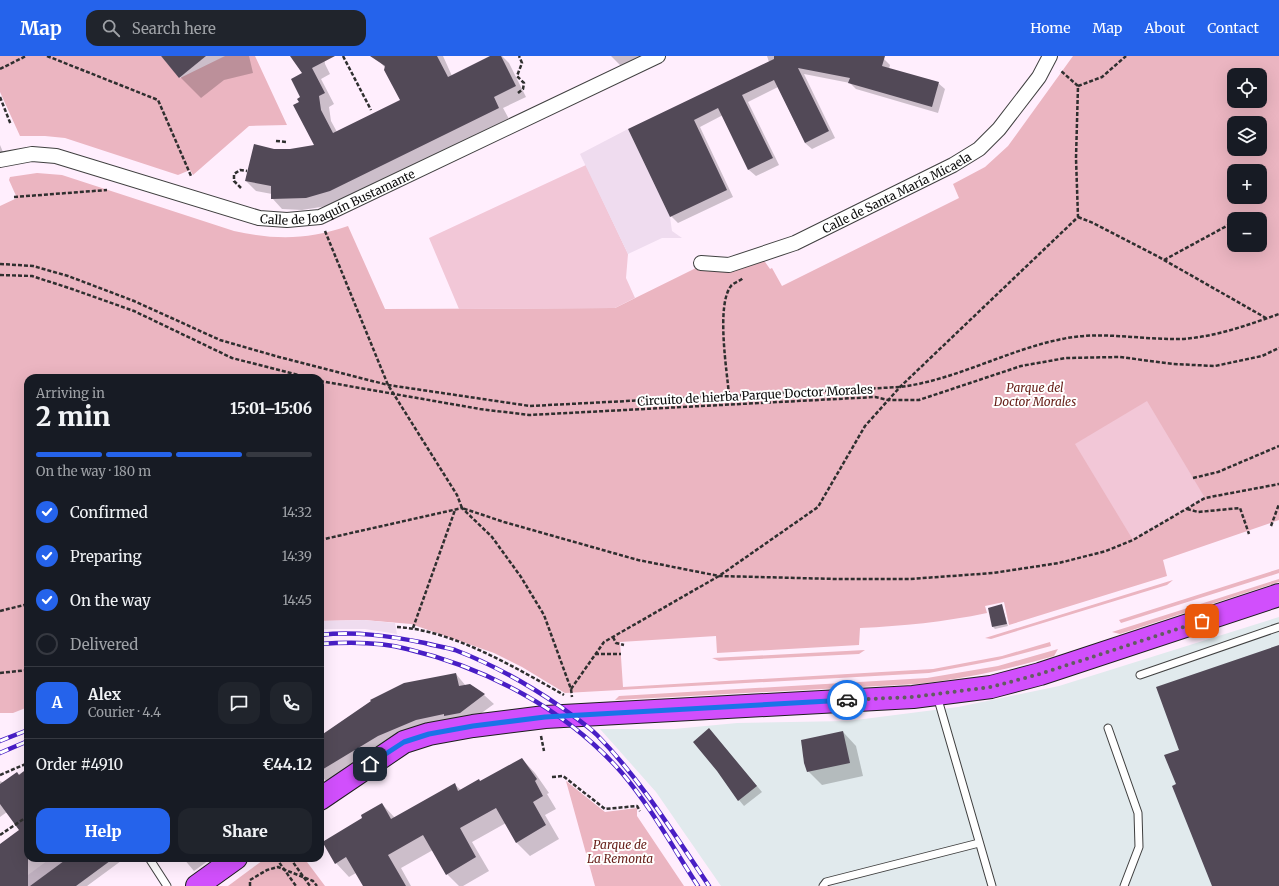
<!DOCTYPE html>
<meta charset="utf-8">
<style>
body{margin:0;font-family:Merriweather,serif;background:#20242c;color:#f1f3f6;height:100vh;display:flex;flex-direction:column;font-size:15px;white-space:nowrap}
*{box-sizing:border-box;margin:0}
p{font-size:13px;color:#9ea1a6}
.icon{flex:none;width:22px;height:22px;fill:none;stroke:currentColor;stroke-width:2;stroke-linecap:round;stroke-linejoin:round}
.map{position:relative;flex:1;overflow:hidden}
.side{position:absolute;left:24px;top:318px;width:300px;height:488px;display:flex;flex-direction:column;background:#171b24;border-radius:12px;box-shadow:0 4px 16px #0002}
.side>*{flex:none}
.buttons{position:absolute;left:1227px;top:12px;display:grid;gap:8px}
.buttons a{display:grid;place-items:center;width:40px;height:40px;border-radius:8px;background:#171b24;box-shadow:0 4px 16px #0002;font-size:20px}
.pin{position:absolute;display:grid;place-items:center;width:34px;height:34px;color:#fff;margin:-17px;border-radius:8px;box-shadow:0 2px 6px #0006}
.courier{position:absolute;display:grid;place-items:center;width:40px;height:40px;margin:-20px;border:3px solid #1a73e8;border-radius:50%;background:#fff;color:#222;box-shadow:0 1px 5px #0007}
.overview em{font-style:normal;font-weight:800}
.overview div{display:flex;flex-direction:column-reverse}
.overview{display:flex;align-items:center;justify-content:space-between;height:68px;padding:0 12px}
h1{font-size:26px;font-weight:800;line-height:30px}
.bar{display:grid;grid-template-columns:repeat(4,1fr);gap:6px 4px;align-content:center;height:48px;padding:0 12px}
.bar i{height:5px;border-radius:3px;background:#363941}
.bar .active{background:#2563eb}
.bar p{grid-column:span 4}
.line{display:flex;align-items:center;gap:10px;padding:0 12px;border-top:1px solid #363941}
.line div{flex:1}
.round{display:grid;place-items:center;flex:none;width:42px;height:42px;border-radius:12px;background:#20242c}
ol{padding:0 12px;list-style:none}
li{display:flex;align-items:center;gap:12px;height:44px}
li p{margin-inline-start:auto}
li .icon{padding:4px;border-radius:50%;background:#2563eb;color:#fff;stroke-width:4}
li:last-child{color:#9ea1a6}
li i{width:22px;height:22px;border:2px solid #363941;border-radius:50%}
.button{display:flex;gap:8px;margin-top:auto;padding:8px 12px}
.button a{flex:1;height:46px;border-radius:12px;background:#2563eb;color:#fff;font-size:16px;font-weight:800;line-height:46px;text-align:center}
.button a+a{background:#20242c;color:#f1f3f6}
header{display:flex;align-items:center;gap:24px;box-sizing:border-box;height:56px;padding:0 20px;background:#2563eb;color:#fff}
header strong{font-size:19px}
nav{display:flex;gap:22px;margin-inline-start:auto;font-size:14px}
.search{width:280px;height:36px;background:#20242c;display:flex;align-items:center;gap:10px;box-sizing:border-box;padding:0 14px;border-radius:12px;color:#9ea1a6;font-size:15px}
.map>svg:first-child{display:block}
.industrial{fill:#e1eaed}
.green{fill:#ebb5c1;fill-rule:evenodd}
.pitch{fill:#f2c7d7}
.plaza{fill:#efdcef}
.shadow{fill:#0003}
.building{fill:#524957}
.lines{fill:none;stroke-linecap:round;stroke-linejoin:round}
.lane-casing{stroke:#404040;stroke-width:9}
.street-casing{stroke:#404040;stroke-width:16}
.highway-casing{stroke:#1e1e1e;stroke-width:24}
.path{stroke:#2f2f2f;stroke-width:2.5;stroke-dasharray:4 2;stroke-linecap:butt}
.lane{stroke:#fff;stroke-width:7}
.street{stroke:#fff;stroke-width:14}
.highway{stroke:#d14ffc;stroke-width:22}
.rail-casing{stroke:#481ec5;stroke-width:4.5}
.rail{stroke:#fff;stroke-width:3;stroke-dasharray:9;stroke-linecap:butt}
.done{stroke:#625c61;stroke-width:4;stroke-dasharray:0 7.2}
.route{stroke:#1a73e8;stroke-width:5}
.labels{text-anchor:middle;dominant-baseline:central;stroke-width:4;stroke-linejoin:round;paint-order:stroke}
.street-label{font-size:12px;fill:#0d0d0d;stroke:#fff}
.park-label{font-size:12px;font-style:italic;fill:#68211a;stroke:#fff}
</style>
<header>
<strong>Map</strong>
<div class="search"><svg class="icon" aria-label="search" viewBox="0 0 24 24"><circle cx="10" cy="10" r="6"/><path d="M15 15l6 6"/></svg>Search here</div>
<nav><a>Home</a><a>Map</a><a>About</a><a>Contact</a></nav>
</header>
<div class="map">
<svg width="1279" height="830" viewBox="0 0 1279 830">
<rect width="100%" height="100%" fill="#ffeefd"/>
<path class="industrial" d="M1279,561v269h-558l-65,-94 -56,-63h74l63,-6 111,-2 110,-14 101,-21z"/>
<g class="green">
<path d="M0,0h161l19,22 45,-22h30l32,69 -38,1 -56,49 -3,-5 -12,5 -113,-37 -20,-2h-25l-20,-44z"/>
<path d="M1073,0h206v464l-116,40 4,16 -158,49 -5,-23 -19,4 2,7c-43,9 -84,13 -127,15l-1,17 -142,8 -1,-17 -96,6 3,45 310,-18 69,-13 48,-14 1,4 -53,14 -69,13 -364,20 -43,-26 -28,-14 -83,-29 -47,-4 -44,1v-243h-292v329l-15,6h-13v-507l17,-8 -8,-18 1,-3 27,-4 25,2 172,56c42,9 73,9 114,-5l37,83 230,-1 81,-40 19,3 48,-12 7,10 2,-1 10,18 177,-88 -6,-14 32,-17 23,-21zM1234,19h26v26h-26zM1234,67h26v26h-26zM1234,115h26v26h-26zM1234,163h26v26h-26z"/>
<path d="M1279,513v4l-6,2 -152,48 -2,-3z"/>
<path d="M1279,523v3l-159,52 -8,-2z"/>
<path d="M1173,524l-6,5 -176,54 -6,-1z"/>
<path d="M1058,593l-4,7c-45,13 -90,23 -137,28l-302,16 4,-4 308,-18 71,-12z"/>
<path d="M865,594l-6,4 -140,7 -7,-3z"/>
<path d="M566,725l39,31 32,-4v8l47,70h-89z"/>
<path d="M266,802h38l21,28h-97z"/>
</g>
<g class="pitch">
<path d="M586,109l42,89 -2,24 9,20 -20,10 -156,1 -30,-71z"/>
<path d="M1147,345l58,97 -72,42 -58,-96z"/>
</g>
<g class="plaza">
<path d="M628,73l42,88 2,14 10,7h-20l-34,16 -48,-100z"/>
<path d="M364,564l31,3 2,11 -32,-5h-45v-8z"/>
<path d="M51,802h17l-38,28h-24l14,-5z"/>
</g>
<g class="shadow">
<path d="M162,0h87l4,17 -29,7 -23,18 -21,-21z"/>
<path d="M291,0h33l1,8 5,10 -9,5 13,25 -5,3 2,14 6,11 65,-32 -16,-31 -11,-13h68l9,20 40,-20h10l7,7 17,34 -23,11 6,11 -169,82 -13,5 -25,4 -20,-1 -10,-11v-4l-16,-3 -10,-10 28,-31h16l25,-4 -15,-43 3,-29z"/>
<path d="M611,0h31l-21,10z"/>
<path d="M767,0h107l10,3 6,6 -1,4 49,14 7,6 -7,24 -82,-24 -6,-6 -46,-9 31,64 -23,11 -7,-6 -27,-56 -30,15 31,63 -23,11 -7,-6 -26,-55 -23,12 33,70 -55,26 -7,-7 -41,-87 139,-67z"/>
<path d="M0,89l3,7 -3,1z"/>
<path d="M1002,550l6,20 -13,3 -2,-2z"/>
<path d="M456,618l10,12 4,-1 14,10 10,9 -25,18 -142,60 -7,-7v-38z"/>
<path d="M709,673l53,63 -18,14 -5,-6z"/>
<path d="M843,676l13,14 7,30 -41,9 -14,-14z"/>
<path d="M522,703l13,14 14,20 -2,1 9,15 -11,6 14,24 -29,17 -14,-14 -10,-19 -34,19 17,29 -26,15h-4l-12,-12 -14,-24 -32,18 10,18h-47l-8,-13 -7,4 -13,-14 28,-45 18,-14 13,14 60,-33 6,5 20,-8z"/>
<path d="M28,713v89h90l3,3 -34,25h-87v-41l20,-14 -13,-19 -7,5v-36l4,2z"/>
<path d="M183,802h29l-18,13z"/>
</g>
<g class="building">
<path d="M161,0h45l-27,22z"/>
<path d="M290,0h45l-23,12 13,25 -6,3 2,14 12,23 67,-33 -16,-30 1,-4 -15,-10h67l11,21 42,-21h11l15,30 -22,11 5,11 -169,83 -24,7 -35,1v-13l-26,-5 9,-37 20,5h16l24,-4 -21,-40 6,-3 -2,-3 3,-2 -9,-18 11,-6z"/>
<path d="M774,0h111l-3,10 57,16 -7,25 -84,-24 2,-5 -52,-10 31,63 -24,12 -31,-63 -32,15 31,63 -25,12 -30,-62 -24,12 33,70 -57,27 -42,-88 146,-70z"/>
<path d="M1002,548l5,20 -15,3 -4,-19z"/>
<path d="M1279,589v241h-67l-40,-100 4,-2 -12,-29 15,-5 -23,-63z"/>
<path d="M456,617l3,13 11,-2 15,10 -25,19 -16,3v-2l-28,6 -38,16 -58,35v-35l51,-35 -1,-1 34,-17z"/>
<path d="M709,672l48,58 -19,15 -21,-30 -24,-29z"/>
<path d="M843,675l7,32 -43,9 -3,-9 -3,-23z"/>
<path d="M522,702l15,21 -2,2 8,15 -10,6 13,23 -30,18 -20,-35 -36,20 16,29 -30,18 -23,-40 -35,20 18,31h-43l-17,-29 -11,7 -12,-21 1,-2 38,-23 -1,-3 21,-12 9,16 64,-36 3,8 21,-12 1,2z"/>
<path d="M28,712v118h-28v-42l19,-14 -19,-26v-20l17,-12 2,3z"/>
<path d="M68,802h46l-38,28h-46z"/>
</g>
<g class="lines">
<defs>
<g id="lane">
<path d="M1140,619l139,-48"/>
<path d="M937,640l55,190"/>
<path d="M1108,672l30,85 1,34 -15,39"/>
<path d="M149,802l18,28"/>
<path d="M823,830l3,-4 153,-39"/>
</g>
<g id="street">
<path id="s1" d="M0,104l32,-6 24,2 203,62 28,2 33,-3 338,-161"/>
<path id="s2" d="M701,207l28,2 66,-22 158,-78 26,-16 20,-20 40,-52 11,-21"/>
</g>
<g id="highway">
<path d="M320,743l84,-57 25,-8 44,-8 72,-9 368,-20 78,-10 49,-13 239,-79"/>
<path d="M197,830l39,-28"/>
</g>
</defs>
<use href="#lane" class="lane-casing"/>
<use href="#street" class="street-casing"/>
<use href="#highway" class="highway-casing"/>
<g class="path">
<path d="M47,0l111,44 33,76"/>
<path d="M343,0l28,54"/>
<path d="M0,13l26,-13"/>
<path d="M1078,30l24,-9 24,-21"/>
<path d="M518,37l5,-4 1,-6 -7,-7 5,-13 -3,-7"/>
<path d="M0,41l11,28"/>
<path d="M276,85l11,1"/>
<path d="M241,132l-7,-7v-7l6,-4 7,1"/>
<path d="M14,141l93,-7"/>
<path d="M1078,161l15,6 64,33 109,62"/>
<path d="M325,175l63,154 69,110 5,13 42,14 134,38 81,16 118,3h73l83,-6 66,-10 47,-12 27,-11 72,-42 74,-14"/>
<path d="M1164,204l70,-38"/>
<path d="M0,208l33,2 35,10 66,25 86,39 59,17 109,28 142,21 370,-19c56,-7 107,-37 162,-48 36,-8 75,0 111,0 34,1 75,-14 106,-25"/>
<path d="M0,219l32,1 40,13 62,22 98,47 78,20"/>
<path d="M320,325l160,28 49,6 346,-18 13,3h31l102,-34 45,-8 54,-1 53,7 42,2 47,-10 17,-8"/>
<path d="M729,339c-2,-24 -13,-90 2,-109 2,-3 9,-5 12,-8"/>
<path d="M1193,422l25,-6 61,-26"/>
<path d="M1187,453l11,3 42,-4 9,26"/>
<path d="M1271,470l8,-22"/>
<path d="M320,484l142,-32 30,29 29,40 23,38 27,74 1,8"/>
<path d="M0,555l28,-7"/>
<path d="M397,571c56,3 119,41 167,68"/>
<path d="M413,572l42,-118"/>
<path d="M613,581l3,6 8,2"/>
<path d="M595,598h26"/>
<path d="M0,617l28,-3"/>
<path d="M571,633l33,-47 115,-66 99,-69 47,-81 35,-39 178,-170 -2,-59 2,-72 -18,-16"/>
<path d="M541,680l3,15"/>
<path d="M0,719l28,-12"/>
<path d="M552,721l11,-1 42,33 32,-3 3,5"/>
<path d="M0,779l28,-19"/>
<path d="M276,802l20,28"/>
<path d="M290,802l20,28"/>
<path d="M250,830v-6l17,-10 11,-3 35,14 4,5"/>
</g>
<use href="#lane" class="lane"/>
<use href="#street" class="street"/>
<use href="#highway" class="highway"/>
<defs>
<g id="rail">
<path d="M320,579c36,-4 70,1 105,8 10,3 20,4 30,7 37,14 74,35 106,57 12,9 26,18 36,28 44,45 77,99 112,151"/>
<path d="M320,588c27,-2 61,-2 87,5 80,19 160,61 215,124 29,34 51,75 76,113"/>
<path d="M0,685l28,-11"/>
<path d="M0,697l28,-12"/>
</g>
</defs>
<use href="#rail" class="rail-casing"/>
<use href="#rail" class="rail"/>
</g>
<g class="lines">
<path class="done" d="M847,644l66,-3 78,-10 49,-13 162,-53"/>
<path class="route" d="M370,708l34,-22 25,-8 44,-8 72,-9 302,-17"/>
</g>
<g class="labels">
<g class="street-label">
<text stroke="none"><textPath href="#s2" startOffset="211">Calle de Santa María Micaela</textPath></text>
<text stroke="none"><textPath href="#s1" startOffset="352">Calle de Joaquín Bustamante</textPath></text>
<text transform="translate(755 339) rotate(-3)">Circuito de hierba Parque Doctor Morales</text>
</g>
<g class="park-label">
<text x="1035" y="331">Parque del<tspan x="1035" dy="14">Doctor Morales</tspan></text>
<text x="620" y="788">Parque de<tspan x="620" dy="14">La Remonta</tspan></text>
</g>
</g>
</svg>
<div class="buttons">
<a><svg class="icon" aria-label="locate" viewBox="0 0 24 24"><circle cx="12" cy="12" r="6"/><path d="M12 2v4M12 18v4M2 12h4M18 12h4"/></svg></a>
<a><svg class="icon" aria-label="layers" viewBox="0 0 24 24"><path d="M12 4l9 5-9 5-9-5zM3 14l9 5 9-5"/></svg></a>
<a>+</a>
<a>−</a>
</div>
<div class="pin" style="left:1202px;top:565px;background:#ea580c"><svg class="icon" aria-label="bag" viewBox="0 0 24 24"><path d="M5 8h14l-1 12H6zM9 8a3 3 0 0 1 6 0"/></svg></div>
<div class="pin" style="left:370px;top:708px;background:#1f2937"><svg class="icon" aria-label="home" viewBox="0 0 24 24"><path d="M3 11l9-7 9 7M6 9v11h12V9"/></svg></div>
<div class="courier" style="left:847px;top:644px"><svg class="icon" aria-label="car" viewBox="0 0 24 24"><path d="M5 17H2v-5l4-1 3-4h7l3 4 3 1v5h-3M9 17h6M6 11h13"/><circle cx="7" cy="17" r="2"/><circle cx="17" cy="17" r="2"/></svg></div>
<section class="side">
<div class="overview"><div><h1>2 min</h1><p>Arriving in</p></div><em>15:01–15:06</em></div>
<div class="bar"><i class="active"></i><i class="active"></i><i class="active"></i><i></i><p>On the way · 180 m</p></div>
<ol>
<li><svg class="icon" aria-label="check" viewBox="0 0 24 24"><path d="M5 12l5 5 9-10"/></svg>Confirmed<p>14:32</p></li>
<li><svg class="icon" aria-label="check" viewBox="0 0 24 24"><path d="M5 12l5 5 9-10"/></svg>Preparing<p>14:39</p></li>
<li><svg class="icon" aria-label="check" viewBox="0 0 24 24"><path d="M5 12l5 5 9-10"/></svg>On the way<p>14:45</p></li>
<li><i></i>Delivered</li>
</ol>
<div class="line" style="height:72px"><b class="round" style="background:#2563eb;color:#fff">A</b><div><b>Alex</b><p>Courier · 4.4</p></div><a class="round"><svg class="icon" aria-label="chat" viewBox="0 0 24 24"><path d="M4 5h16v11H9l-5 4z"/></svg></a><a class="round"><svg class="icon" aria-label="phone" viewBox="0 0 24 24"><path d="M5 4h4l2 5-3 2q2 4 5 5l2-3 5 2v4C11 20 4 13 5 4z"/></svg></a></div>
<div class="line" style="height:52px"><div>Order #4910</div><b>€44.12</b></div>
<div class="button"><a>Help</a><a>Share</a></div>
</section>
</div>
